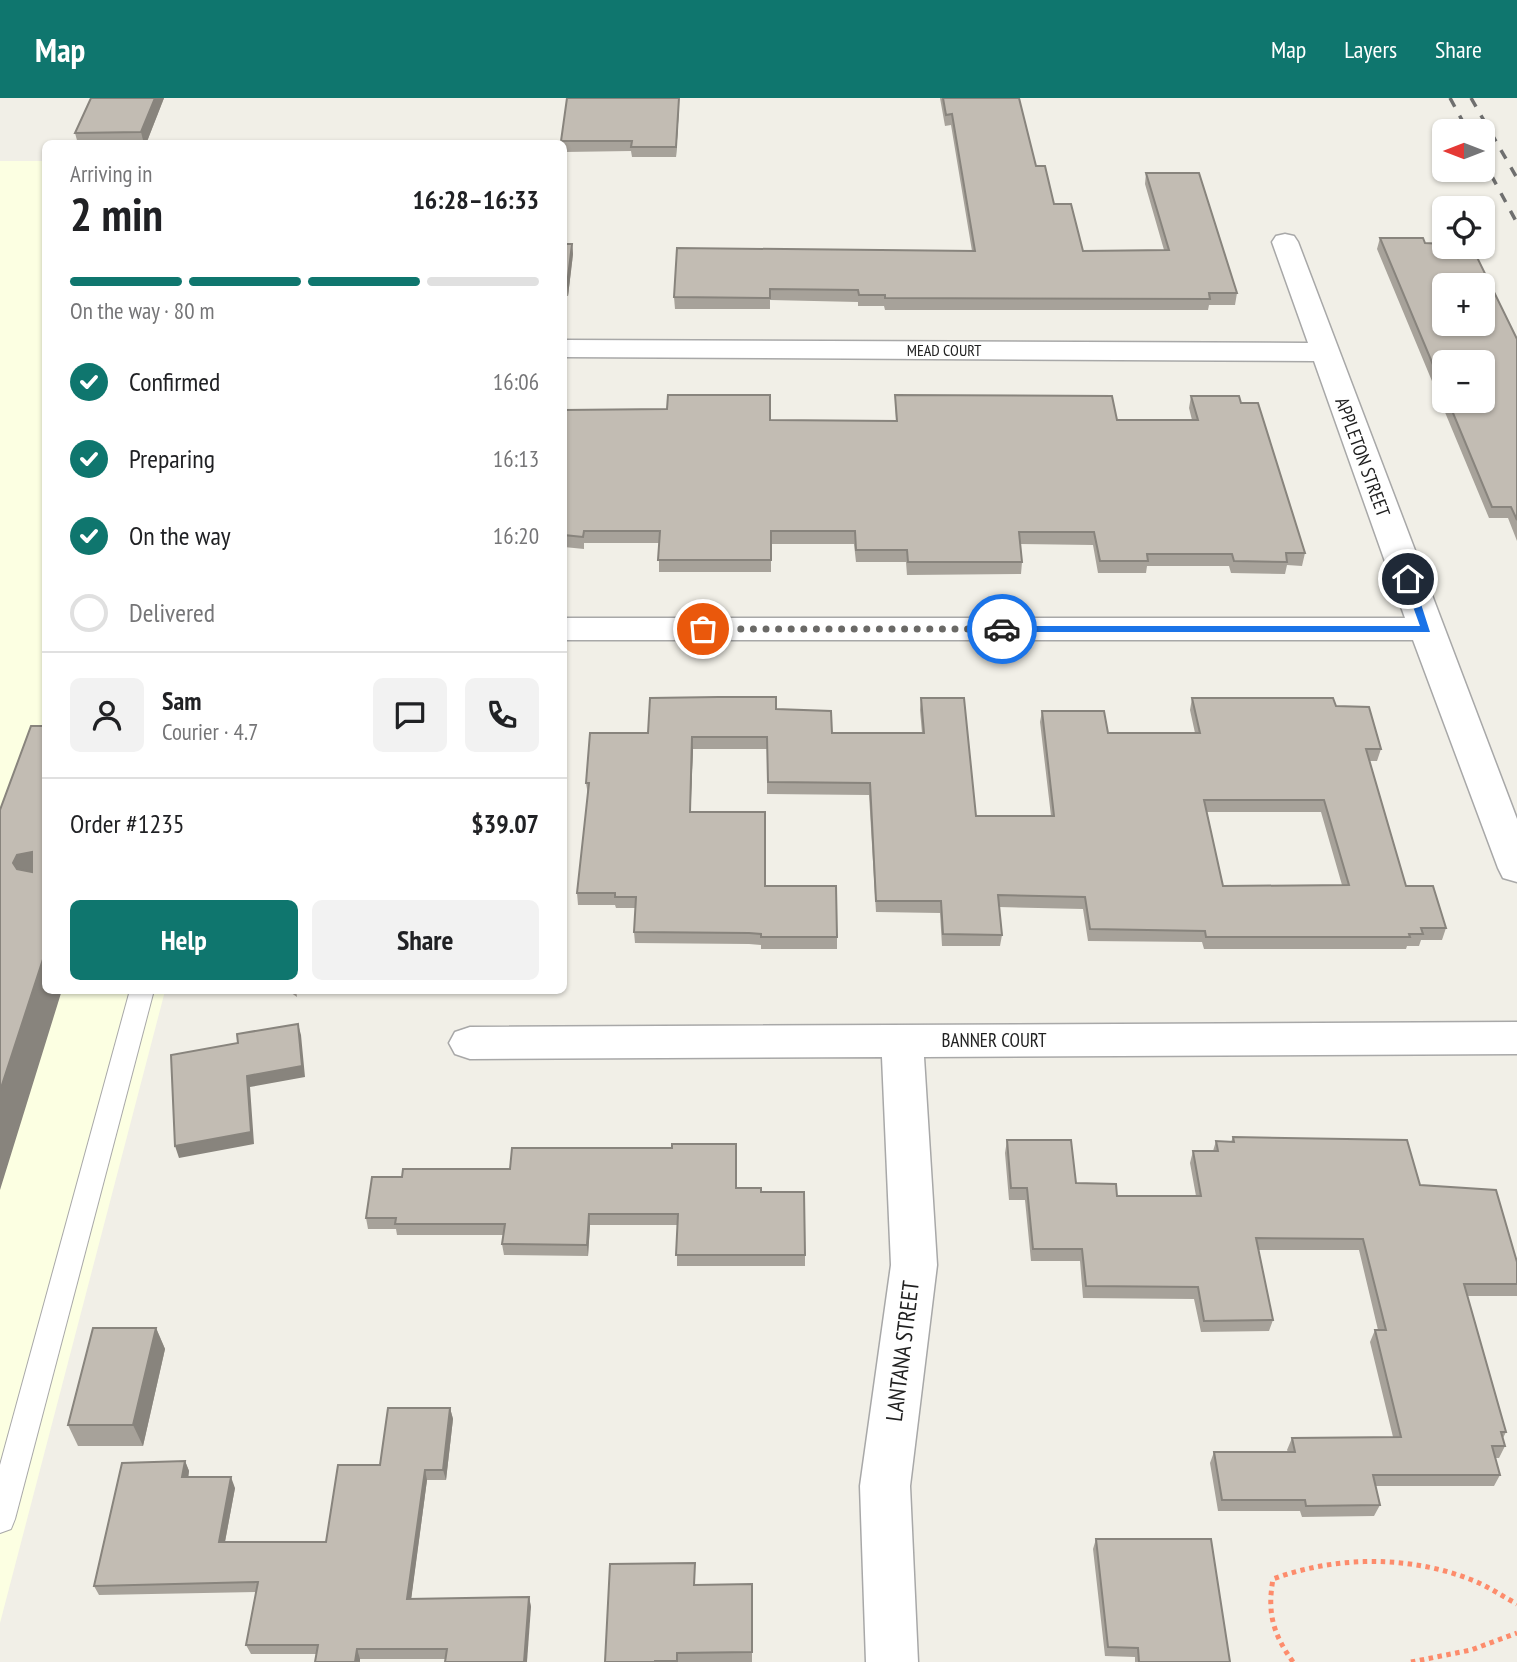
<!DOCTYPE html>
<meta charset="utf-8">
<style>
body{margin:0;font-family:"PT Sans Narrow",sans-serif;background:#f2f2f2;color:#202124;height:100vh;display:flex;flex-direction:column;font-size:26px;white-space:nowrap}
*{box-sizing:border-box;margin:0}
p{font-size:23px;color:#757577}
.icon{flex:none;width:38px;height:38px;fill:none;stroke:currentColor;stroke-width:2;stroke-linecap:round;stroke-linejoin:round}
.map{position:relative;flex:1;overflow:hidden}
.side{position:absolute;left:42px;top:42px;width:525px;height:854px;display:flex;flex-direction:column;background:#fff;border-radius:10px;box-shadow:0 2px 5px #0004}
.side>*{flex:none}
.needle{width:46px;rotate:270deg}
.fabs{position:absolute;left:1432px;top:21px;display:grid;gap:14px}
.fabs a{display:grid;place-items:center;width:63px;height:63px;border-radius:10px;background:#fff;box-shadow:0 2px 5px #0004;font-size:35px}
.pin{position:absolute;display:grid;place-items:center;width:60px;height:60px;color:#fff;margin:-30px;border:4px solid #fff;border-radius:50%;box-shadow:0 2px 7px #0007}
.courier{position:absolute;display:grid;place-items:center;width:70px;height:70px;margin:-35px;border:5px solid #1a73e8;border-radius:50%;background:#fff;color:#222;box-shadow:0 2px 9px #0007}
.head em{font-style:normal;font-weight:700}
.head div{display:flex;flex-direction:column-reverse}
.head{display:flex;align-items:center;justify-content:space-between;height:119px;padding:0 28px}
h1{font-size:46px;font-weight:700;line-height:52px}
.bar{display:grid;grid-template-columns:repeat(4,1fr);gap:10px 7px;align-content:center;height:84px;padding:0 28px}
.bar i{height:9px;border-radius:5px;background:#e0e0e0}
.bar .selected{background:#0f766e}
.bar p{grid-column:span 4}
.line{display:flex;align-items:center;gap:18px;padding:0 28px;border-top:2px solid #e0e0e0}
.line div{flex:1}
.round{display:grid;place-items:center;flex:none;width:74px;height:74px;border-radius:10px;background:#f2f2f2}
ol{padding:0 28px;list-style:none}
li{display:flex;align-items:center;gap:21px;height:77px}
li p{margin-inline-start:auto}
li .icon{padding:7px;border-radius:50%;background:#0f766e;color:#fff;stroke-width:4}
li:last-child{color:#757577}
li i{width:38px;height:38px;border:4px solid #e0e0e0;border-radius:50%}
.cta{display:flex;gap:14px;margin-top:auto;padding:14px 28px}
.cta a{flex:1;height:80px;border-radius:10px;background:#0f766e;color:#fff;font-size:28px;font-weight:700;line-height:80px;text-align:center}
.cta a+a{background:#f2f2f2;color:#202124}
header{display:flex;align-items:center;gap:42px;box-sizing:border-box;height:98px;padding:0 35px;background:#0f766e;color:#fff}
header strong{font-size:33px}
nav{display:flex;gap:38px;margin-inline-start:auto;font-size:24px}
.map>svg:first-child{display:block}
.education{fill:#fcffe2}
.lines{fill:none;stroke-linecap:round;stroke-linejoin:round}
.service-casing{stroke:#a8a8a8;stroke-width:2}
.minor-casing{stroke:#a8a8a8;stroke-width:3}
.path{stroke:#fd8c6c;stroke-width:5;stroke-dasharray:4.5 4.5;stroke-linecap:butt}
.service{fill:#fff;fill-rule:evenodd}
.minor{fill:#fff;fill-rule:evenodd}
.rail{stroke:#6f6f6f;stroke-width:3.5;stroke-dasharray:10 10;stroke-linecap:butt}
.wall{fill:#a7a29a;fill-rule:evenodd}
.shaded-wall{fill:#88847d}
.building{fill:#c2bcb3;stroke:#88847d;stroke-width:2;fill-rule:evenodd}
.route{fill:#1a73e8}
.done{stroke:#6a6966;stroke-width:7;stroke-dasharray:0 12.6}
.labels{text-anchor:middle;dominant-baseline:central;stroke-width:5;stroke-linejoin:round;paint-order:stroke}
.far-street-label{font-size:16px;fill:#212121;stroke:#fff}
.street-label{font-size:19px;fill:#212121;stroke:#fff}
.near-street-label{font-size:23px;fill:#212121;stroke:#fff}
</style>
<header>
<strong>Map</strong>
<nav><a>Map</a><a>Layers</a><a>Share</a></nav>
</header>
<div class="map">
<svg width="1517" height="1564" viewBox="0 0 1517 1564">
<rect width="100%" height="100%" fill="#f1efe7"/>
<path class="education" d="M0,63h45l1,829 119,1 -165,632z"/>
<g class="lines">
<defs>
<path id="service" d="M130,892h24l-139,529 -4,10 -11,4v-68z"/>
<g id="minor">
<path d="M1285,136l9,2 4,6 219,577v63l-14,-4 -5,-10 -85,-228h-849v-22h841l-91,-257 -750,-4v-17l744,3 -36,-101 4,-6z"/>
<path d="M1517,924v32l-593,3 13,208 -27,221 8,176h-52l-6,-176 31,-221 -9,-208 -412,2 -15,-5 -6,-11 6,-11 15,-5z"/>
</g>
</defs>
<use href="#service" class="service-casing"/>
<use href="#minor" class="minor-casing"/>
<g class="path">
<path d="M1293,1564c-20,-28 -26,-49 -20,-83 65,-24 142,-24 206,4 13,6 25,14 38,21"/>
<path d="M1411,1564l60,-12 46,-17"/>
</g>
<use href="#service" class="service"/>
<use href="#minor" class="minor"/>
<g class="rail">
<path d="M1450,0l18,33"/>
<path d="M1471,0l46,80"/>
<path d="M1482,60l35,65"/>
</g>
</g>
<g class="wall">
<path d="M91,0h73l-18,46h-68l-3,-11z"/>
<path d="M940,0h79l17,68 18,38 29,47 81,-1 -19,-66 1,-11 91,120 -2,12h-26l-1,5h-323l-1,-4h-26v-4l-88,-2v9h-95l-1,-12 298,-46 -21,-126 -6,1z"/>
<path d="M679,9l-3,50h-44l-1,-6 -67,1v-8h-3v-3z"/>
<path d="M1380,140l45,5 92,96v202l-9,-23h-19l-112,-269zM1444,264l38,39h-38z"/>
<path d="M564,146h8l1,10 -5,42h-4z"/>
<path d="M895,297l222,25h75l-3,-12 2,-12 50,7 64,150 -3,13 -15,-1 -2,9 -54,-1 -2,-7h-82l-1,7h-48l-5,-28 -73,-1 2,18 -1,12 -114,1 -1,-13h-50l-2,-18h-83v28h-112v-29h-75v6l-20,-2v-137l206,10 126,1z"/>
<path d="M921,600l55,118h75l-11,-94 2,-11 66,22h87l-5,-23 2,-12 144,8 45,43 -4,12h-8l37,125 40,42 -4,12h-21l-2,6h-12l-1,3h-202l-2,-7 -114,-1 -5,-32 -84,-2 3,28 -2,11h-58l-2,-33 -64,-1 -7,-117 -102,-1v-45h-74l-3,63 75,74 72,51v12h-76v-4l-12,-1 -114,-1 -1,-11 2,-24h-20l-1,-3h-37l-1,-12 11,-98 -2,-12 62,-50 128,-24 56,24h90l-2,-23zM1207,714h114l21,73 -119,1z"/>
<path d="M287,892h9l1,7z"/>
<path d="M1233,1039l187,48 97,77v34h-50l39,136 -3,6 2,8 -6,12h-4l5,17 -6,11h-119l5,19 -6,11 -72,1 -2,-6h-82l-8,-48 4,-11h74l-1,-2 5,-12 101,-1 -23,-95 5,-12h3l-19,-80h-101l15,70 -4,11 -68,1 -7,-33 -111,-1 -3,-37h-49l-6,-61h-16l-4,-47 2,-13 69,43 41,13h79l-6,-33 3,-12h20l3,-10 15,1z"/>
<path d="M736,1090l25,4 44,63v11h-128v-41h-87l-2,31 -84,-1 -2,-11 1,-9h-106l-1,-6h-28l-2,-11z"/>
<path d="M156,1230l9,21 -22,97h-65l-10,-21z"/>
<path d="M450,1310l3,11 -7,61h-19l-16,119 118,-2 2,10 -85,52h-86v3h-45l2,-8h-66l-5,-9 10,-53 -157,3 -5,-9 91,-125 4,10 -1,6 47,11 -10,54h101l54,-77z"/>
<path d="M1096,1441l134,123h-95v-5l-30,-1 -12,-107z"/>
<path d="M695,1475v12l57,-1v78h-147z"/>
</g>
<g class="shaded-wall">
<path d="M155,0h9l-18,46h-2l-3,-12z"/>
<path d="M679,0v9l-3,50v-10z"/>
<path d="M572,146l1,10 -5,42 -1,-11z"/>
<path d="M692,639l1,12 -3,75v-12z"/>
<path d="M32,754l1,45 -20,-34 4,-8z"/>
<path d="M46,852v40h16l-62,200v-99z"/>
<path d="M298,926l3,11 4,42 -55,10 4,57 -75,14 -4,-12z"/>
<path d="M589,1116l1,11 -2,31 -1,-11z"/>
<path d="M156,1230l9,21 -22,97 -10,-21z"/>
<path d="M450,1310l3,11 -7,61 -3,-10z"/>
<path d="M185,1363l4,10 -2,17 -5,-11z"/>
<path d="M425,1372l2,10 -17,128 -3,-9z"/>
<path d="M231,1379l4,11 -12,64 -4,-10z"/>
<path d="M529,1499l2,10 -4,55h-3z"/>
<path d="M357,1551l3,10v3h-5z"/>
</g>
<g class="building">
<path d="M91,0h64l-14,34 -66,1z"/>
<path d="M567,0h112l-3,49h-45l1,-6h-71z"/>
<path d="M943,0h76l17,68h9l9,38h17l12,47 86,-1 -23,-77h53l38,120h-28l1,6 -325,-1v-3h-26l-1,-5 -88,-1v9l-96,-1 3,-49 298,3 -23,-137 -6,1z"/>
<path d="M1380,140h43l2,5 19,1v3h28l45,92v181l-6,-13h-19l-44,-106h34v-39h-38v29zM1444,187h38v39h-38z"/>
<path d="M564,146h8l-5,41h-3z"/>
<path d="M668,297h102v25l127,1 -2,-26 217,1 5,24h81l-7,-24h48l2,7h17l47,150h-19l1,9 -53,-1 -2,-7h-85l1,7h-48l-6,-29h-75l3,30h-114l-1,-12h-51l-1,-19h-84v29h-113l2,-29h-76l-1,6 -19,-2v-125l103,-1z"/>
<path d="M718,599h58v12l55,2 1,22h92l-3,-35h43l12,118h78l-12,-105h62l4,22h92l-8,-35h141l3,8 33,1 12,42h-15l40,137h27l13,42h-25l2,6h-14l1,3h-204l-1,-6 -115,-2 -5,-32 -87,-2 4,40 -59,-1 -2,-33h-65l-6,-118 -102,-1 -1,-45h-75l-2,75h75v74h71l1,51h-76v-3l-12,-1 -115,-1 2,-35h-21v-4h-38l12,-110h-3l4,-50h58l2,-35zM1204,702h120l25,85 -126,1z"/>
<path d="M46,622v230l-46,141v-281l31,-84h12zM32,754v20l-15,-3 -4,-6 4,-8z"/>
<path d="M298,926l4,42 -55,10 4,56 -76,14 -4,-91 67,-12 -1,-9z"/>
<path d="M1233,1039l174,3 13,45 76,5 21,72v22h-53l42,148h-5l4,14h-13l8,29h-127l7,30 -74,1 -1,-6h-83l-8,-48h81l-3,-14 109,-1 -26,-107h11l-23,-91 -107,-1 17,82 -69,1 -6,-34 -112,-1 -4,-37h-49l-6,-61h-16l-4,-48h64l5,43 40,1 1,12h84l-8,-45h25l-2,-10 18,1z"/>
<path d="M672,1046h64v44h25v4h43l1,63h-129l2,-41h-89l-2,31 -85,-1 3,-20h-110l1,-6h-30l6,-41h30l1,-8h107l2,-21h160z"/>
<path d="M93,1230h63l-23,97h-65z"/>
<path d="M388,1310h62l-7,62h-18l-18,129 122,-2 -5,65h-79l2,-13h-90l-2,13h-40l3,-17h-72l12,-63 -164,4 28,-123 63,-2 -3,16h49l-12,65h107l12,-77h42z"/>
<path d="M1096,1441h115l19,123h-91l-1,-14 -30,-1z"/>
<path d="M695,1465l-1,22 58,-1v68l-75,1v8h-22v1h-50l5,-98z"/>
</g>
<path class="route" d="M1408,478l5,3 17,53h-428l-5,-3 5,-3h418l-17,-47z"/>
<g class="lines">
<path class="done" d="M703,531h299"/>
</g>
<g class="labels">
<g class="far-street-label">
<text x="944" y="252">MEAD COURT</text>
</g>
<g class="street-label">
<text transform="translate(1363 359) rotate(70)">APPLETON STREET</text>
<text x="994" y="942">BANNER COURT</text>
</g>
<g class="near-street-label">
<text transform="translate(902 1253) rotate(-83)">LANTANA STREET</text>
</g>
</g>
</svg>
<div class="fabs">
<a><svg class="needle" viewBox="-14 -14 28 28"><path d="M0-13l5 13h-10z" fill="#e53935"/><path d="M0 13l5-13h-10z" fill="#757577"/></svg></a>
<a><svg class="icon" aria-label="locate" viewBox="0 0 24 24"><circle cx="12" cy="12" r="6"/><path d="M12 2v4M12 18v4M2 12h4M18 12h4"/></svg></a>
<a>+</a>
<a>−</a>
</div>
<div class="pin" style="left:703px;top:531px;background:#ea580c"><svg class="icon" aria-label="bag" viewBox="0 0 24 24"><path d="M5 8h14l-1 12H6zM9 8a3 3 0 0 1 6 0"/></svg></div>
<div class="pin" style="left:1408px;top:481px;background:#1f2937"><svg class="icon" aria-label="home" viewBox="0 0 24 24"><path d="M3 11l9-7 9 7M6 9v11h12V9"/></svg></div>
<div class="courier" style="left:1002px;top:531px"><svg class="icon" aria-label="car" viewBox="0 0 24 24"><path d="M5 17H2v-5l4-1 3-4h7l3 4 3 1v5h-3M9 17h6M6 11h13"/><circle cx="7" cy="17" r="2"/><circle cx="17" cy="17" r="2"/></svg></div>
<section class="side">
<div class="head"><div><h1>2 min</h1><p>Arriving in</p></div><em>16:28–16:33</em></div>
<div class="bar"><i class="selected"></i><i class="selected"></i><i class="selected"></i><i></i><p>On the way · 80 m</p></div>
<ol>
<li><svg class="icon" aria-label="check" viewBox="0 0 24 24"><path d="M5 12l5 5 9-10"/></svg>Confirmed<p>16:06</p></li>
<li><svg class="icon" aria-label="check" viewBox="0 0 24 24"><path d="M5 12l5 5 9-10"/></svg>Preparing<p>16:13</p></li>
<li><svg class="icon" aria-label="check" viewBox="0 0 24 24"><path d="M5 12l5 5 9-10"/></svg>On the way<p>16:20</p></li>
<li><i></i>Delivered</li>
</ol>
<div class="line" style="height:126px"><a class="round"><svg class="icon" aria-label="person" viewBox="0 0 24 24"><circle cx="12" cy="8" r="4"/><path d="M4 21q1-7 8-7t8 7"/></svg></a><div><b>Sam</b><p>Courier · 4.7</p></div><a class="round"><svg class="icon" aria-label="chat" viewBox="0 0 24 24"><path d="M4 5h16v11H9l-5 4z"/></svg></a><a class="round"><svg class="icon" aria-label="phone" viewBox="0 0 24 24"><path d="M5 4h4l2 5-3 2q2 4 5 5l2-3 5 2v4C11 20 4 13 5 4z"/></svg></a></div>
<div class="line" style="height:91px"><div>Order #1235</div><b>$39.07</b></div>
<div class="cta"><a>Help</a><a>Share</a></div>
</section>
</div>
